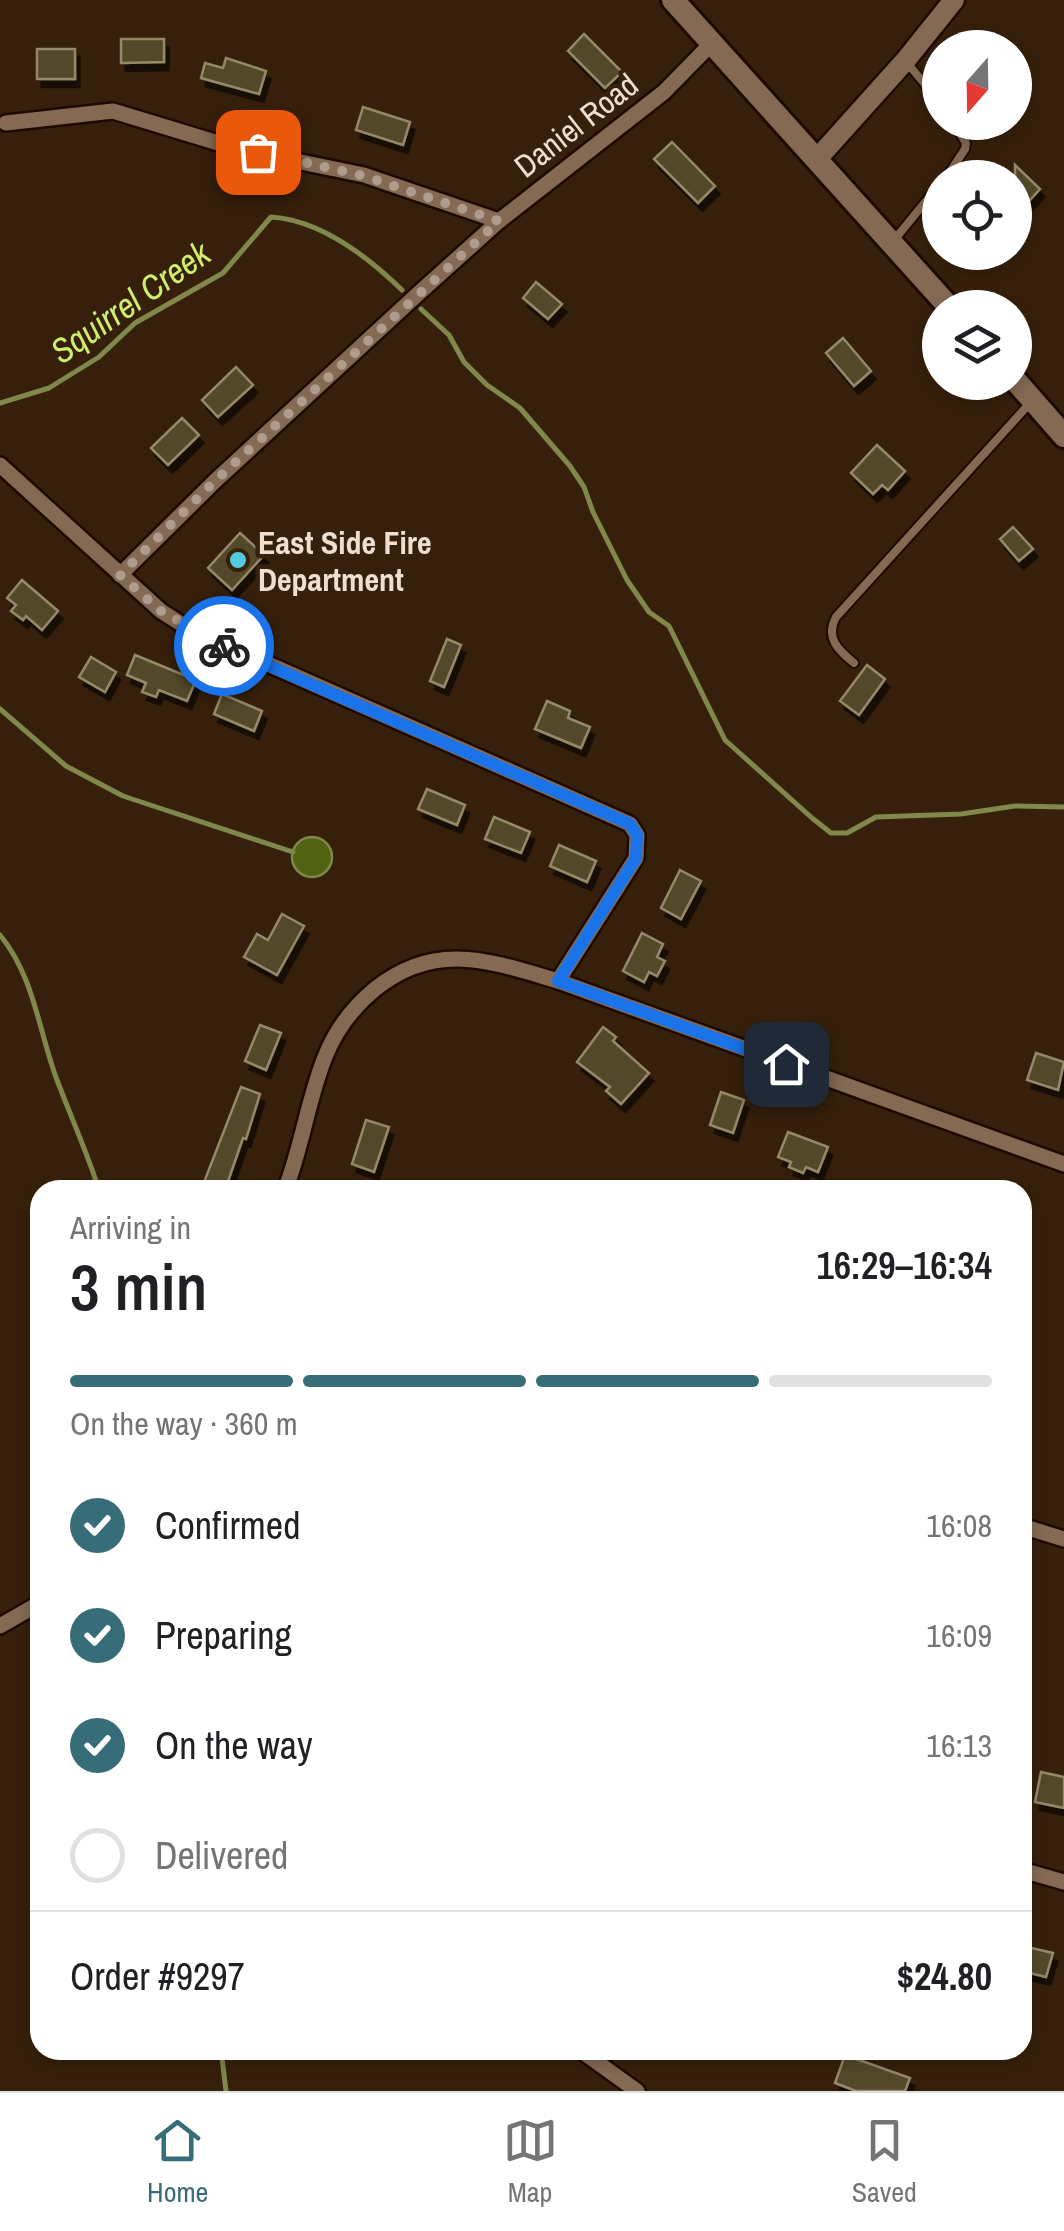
<!DOCTYPE html>
<meta charset="utf-8">
<style>
body{margin:0;font-family:"Archivo Narrow",sans-serif;background:#f6f6f6;color:#202124;height:100vh;display:flex;flex-direction:column;font-size:38px;white-space:nowrap}
*{box-sizing:border-box;margin:0}
p{font-size:32px;color:#757577}
.icon{flex:none;width:55px;height:55px;fill:none;stroke:currentColor;stroke-width:2;stroke-linecap:round;stroke-linejoin:round}
.map{position:relative;flex:1;overflow:hidden}
.drawer{position:absolute;left:30px;top:1180px;width:1002px;height:880px;display:flex;flex-direction:column;background:#fff;border-radius:30px;box-shadow:0 5px 15px #0003}
.drawer>*{flex:none}
.needle{width:65px;rotate:200deg}
.fabs{position:absolute;left:922px;top:30px;display:grid;gap:20px}
.fabs a{display:grid;place-items:center;width:110px;height:110px;border-radius:50%;background:#fff;box-shadow:0 5px 15px #0003;font-size:50px}
.pin{position:absolute;display:grid;place-items:center;width:85px;height:85px;color:#fff;margin:-42px;border-radius:20px;box-shadow:0 5px 15px #0006}
.courier{position:absolute;display:grid;place-items:center;width:100px;height:100px;margin:-50px;border:8px solid #1a73e8;border-radius:50%;background:#fff;color:#222;box-shadow:0 2px 12px #0007}
.head em{font-style:normal;font-weight:600}
.head div{display:flex;flex-direction:column-reverse}
.head{display:flex;align-items:center;justify-content:space-between;height:170px;padding:0 40px}
h1{font-size:65px;font-weight:600;line-height:75px}
.bar{display:grid;grid-template-columns:repeat(4,1fr);gap:15px 10px;align-content:center;height:120px;padding:0 40px}
.bar i{height:12px;border-radius:8px;background:#e0e0e0}
.bar .active{background:#376d78}
.bar p{grid-column:span 4}
.line{display:flex;align-items:center;gap:25px;padding:0 40px;border-top:2px solid #e0e0e0}
.line div{flex:1}
ol{padding:0 40px;list-style:none}
li{display:flex;align-items:center;gap:30px;height:110px}
li p{margin-inline-start:auto}
li .icon{padding:10px;border-radius:50%;background:#376d78;color:#fff;stroke-width:4}
li:last-child{color:#757577}
li i{width:55px;height:55px;border:5px solid #e0e0e0;border-radius:50%}
.menu{display:flex;justify-content:space-around;align-items:center;height:140px;border-top:2px solid #e0e0e0;background:#fff;font-size:28px;color:#757577}
.menu a{display:grid;justify-items:center;gap:5px}
.menu .active{color:#376d78}
.map>svg:first-child{display:block}
.water{fill:#516213;stroke:#80884c;stroke-width:2.5}
.lines{fill:none;stroke-linecap:round;stroke-linejoin:round}
.stream{stroke:#80884c;stroke-width:5}
.building{fill:#53492a;stroke:#948968;stroke-width:2.5;filter:url(#shadow)}
.service-casing{stroke:#1d0900;stroke-width:12}
.minor-casing{stroke:#1d0900;stroke-width:20}
.tertiary-casing{stroke:#1d0900;stroke-width:25}
.secondary-casing{stroke:#1d0900;stroke-width:28}
.service{stroke:#856a53;stroke-width:8}
.minor{stroke:#856a53;stroke-width:15}
.tertiary{stroke:#856a53;stroke-width:20}
.secondary{stroke:#856a53;stroke-width:22}
.done{stroke:#ae9c8c;stroke-width:10;stroke-dasharray:0 18}
.route{stroke:#1a73e8;stroke-width:12}
.poi-dot{fill:#54cade;stroke:#37200b;stroke-width:4}
.labels{text-anchor:middle;dominant-baseline:central;stroke-width:9;stroke-linejoin:round;paint-order:stroke}
.street-label{font-size:32px;fill:#eedfd2;stroke:#37200b}
.poi-label{font-size:32px;font-weight:bold;fill:#eedfd2;stroke:#37200b;text-anchor:start}
.water-label{font-size:35px;font-style:italic;fill:#ceee6e;stroke:#37200b}
</style>
<div class="map">
<svg width="1064" height="2091" viewBox="0 0 1064 2091">
<defs>
<filter id="shadow"><feDropShadow dx="4.5" dy="8" stdDeviation="0" flood-color="#0009"/></filter>
</defs>
<rect width="100%" height="100%" fill="#37200b"/>
<circle class="water" cx="312" cy="857" r="20"/>
<g class="lines">
<g class="stream">
<path d="M421,309l28,26 15,27 23,23 33,23 50,58 14,21 9,25 34,68 22,32 20,14 56,114 87,78 19,15h16l29,-16 85,-3 54,-8 49,1"/>
<path d="M0,403l49,-15 50,-31 36,-34 88,-50 48,-56c50,3 96,39 131,73"/>
<path d="M0,709l66,57 57,30 170,56"/>
<path d="M0,935c34,41 39,97 57,145 14,37 30,72 42,110"/>
<path d="M221,2050l5,41"/>
</g>
</g>
<g class="building">
<path d="M584,34l38,38 -17,16 -37,-37z"/>
<path d="M121,39h43v23l-43,1z"/>
<rect x="37" y="49" width="38" height="30"/>
<path d="M226,58l40,13 -7,23 -58,-16 4,-15 18,5z"/>
<path d="M363,107l47,15 -7,23 -47,-15z"/>
<path d="M672,142l43,44 -17,17 -44,-44z"/>
<path d="M1015,165l25,24 -25,27z"/>
<path d="M536,282l26,22 -14,15 -25,-21z"/>
<path d="M843,338l28,33 -17,15 -28,-33z"/>
<path d="M236,367l17,18 -35,32 -16,-17z"/>
<path d="M182,418l17,17 -31,30 -17,-17z"/>
<path d="M877,445l28,26 -17,19 -6,-5 -9,9 -22,-21z"/>
<path d="M1013,527l20,22 -14,12 -19,-22z"/>
<path d="M240,533l24,22 -32,35 -24,-22z"/>
<path d="M22,580l36,31 -16,19 -16,-14 -3,4 -12,-9 5,-6 -9,-7z"/>
<path d="M447,639l14,6 -17,42 -14,-6z"/>
<path d="M135,655l61,25 -9,21 -28,-11 -3,7 -14,-5 4,-9 -19,-8z"/>
<path d="M91,657l25,15 -11,20 -26,-15z"/>
<path d="M867,665l18,14 -26,36 -19,-14z"/>
<path d="M222,694l40,17 -8,20 -40,-17z"/>
<path d="M547,701l23,10 -2,7 22,9 -9,21 -46,-19z"/>
<path d="M427,789l38,16 -8,20 -39,-16z"/>
<path d="M494,817l36,15 -9,21 -36,-14z"/>
<path d="M559,845l37,16 -9,21 -37,-16z"/>
<path d="M680,870l21,11 -20,38 -20,-11z"/>
<path d="M282,914l22,12 -27,49 -33,-18 13,-23 11,6z"/>
<path d="M642,933l21,11 -6,13 8,4 -8,15 -8,-4 -5,10 -21,-11z"/>
<path d="M260,1025l21,8 -15,37 -21,-9z"/>
<path d="M603,1027l13,10 -3,4 36,32 -28,31 -15,-13 4,-4 -33,-25z"/>
<path d="M1036,1053l28,9 -6,28 -31,-10z"/>
<path d="M241,1087l19,7 -14,45 -3,-1 -18,52h-24z"/>
<path d="M721,1092l23,8 -11,33 -23,-8z"/>
<path d="M366,1120l23,7 -15,45 -22,-8z"/>
<path d="M788,1132l40,15 -10,25 -12,-5 -3,6 -14,-6 2,-5 -13,-5z"/>
<path d="M1041,1772l23,5v31l-29,-6z"/>
<path d="M1027,1947l26,6 -7,24 -24,-6z"/>
<path d="M845,2055l65,23 -5,13h-49l-21,-8z"/>
</g>
<g class="lines">
<defs>
<g id="service">
<path d="M908,64l32,38"/>
<path d="M946,178l19,-29 1,-6 -13,-21"/>
<path d="M895,239l45,-55"/>
<path d="M854,663c-16,-13 -29,-25 -18,-46l194,-214"/>
</g>
<g id="minor">
<path d="M6,123l107,-12 125,38 126,26 135,46"/>
<path d="M0,465l161,146 28,18 441,195 7,11 -1,23 -78,123"/>
<path d="M120,575l95,-94 205,-189 79,-71 165,-129 48,-49"/>
<path d="M285,1190c17,-43 23,-91 40,-133 11,-28 27,-49 50,-68 61,-49 115,-28 183,-8l506,183"/>
<path d="M1022,1526l42,13"/>
<path d="M0,1626l40,-23"/>
<path d="M1022,1870l42,12"/>
<path d="M580,2050l57,41"/>
</g>
<path id="tertiary" d="M817,159l88,-98 49,-61"/>
<g id="secondary">
<path d="M673,0l277,308"/>
<path d="M1015,380l49,56"/>
</g>
</defs>
<use href="#service" class="service-casing"/>
<use href="#minor" class="minor-casing"/>
<use href="#tertiary" class="tertiary-casing"/>
<use href="#secondary" class="secondary-casing"/>
<use href="#service" class="service"/>
<use href="#minor" class="minor"/>
<use href="#tertiary" class="tertiary"/>
<use href="#secondary" class="secondary"/>
</g>
<g class="lines">
<path class="done" d="M224,646l-63,-35 -41,-36 95,-94 284,-260 -135,-45 -106,-24"/>
<path class="route" d="M224,646l406,178 7,11 -1,23 -78,123 228,83"/>
</g>
<circle class="poi-dot" cx="238" cy="560" r="10"/>
<g class="labels">
<g class="street-label">
<text transform="translate(576 125) rotate(-38)">Daniel Road</text>
</g>
<g class="poi-label">
<text x="258" y="542">East Side Fire<tspan x="258" dy="37">Department</tspan></text>
</g>
<g class="water-label">
<text transform="translate(130 302) rotate(-35)">Squirrel Creek</text>
</g>
</g>
</svg>
<div class="fabs">
<a><svg class="needle" viewBox="-14 -14 28 28"><path d="M0-13l5 13h-10z" fill="#e53935"/><path d="M0 13l5-13h-10z" fill="#757577"/></svg></a>
<a><svg class="icon" aria-label="locate" viewBox="0 0 24 24"><circle cx="12" cy="12" r="6"/><path d="M12 2v4M12 18v4M2 12h4M18 12h4"/></svg></a>
<a><svg class="icon" aria-label="layers" viewBox="0 0 24 24"><path d="M12 4l9 5-9 5-9-5zM3 14l9 5 9-5"/></svg></a>
</div>
<div class="pin" style="left:258px;top:152px;background:#ea580c"><svg class="icon" aria-label="bag" viewBox="0 0 24 24"><path d="M5 8h14l-1 12H6zM9 8a3 3 0 0 1 6 0"/></svg></div>
<div class="pin" style="left:786px;top:1064px;background:#1f2937"><svg class="icon" aria-label="home" viewBox="0 0 24 24"><path d="M3 11l9-7 9 7M6 9v11h12V9"/></svg></div>
<div class="courier" style="left:224px;top:646px"><svg class="icon" aria-label="bike" viewBox="0 0 24 24"><circle cx="6" cy="16" r="4"/><circle cx="18" cy="16" r="4"/><path d="M6 16l4-8h5l3 8M10 8l3 8H6M13 5h3"/></svg></div>
<section class="drawer">
<div class="head"><div><h1>3 min</h1><p>Arriving in</p></div><em>16:29–16:34</em></div>
<div class="bar"><i class="active"></i><i class="active"></i><i class="active"></i><i></i><p>On the way · 360 m</p></div>
<ol>
<li><svg class="icon" aria-label="check" viewBox="0 0 24 24"><path d="M5 12l5 5 9-10"/></svg>Confirmed<p>16:08</p></li>
<li><svg class="icon" aria-label="check" viewBox="0 0 24 24"><path d="M5 12l5 5 9-10"/></svg>Preparing<p>16:09</p></li>
<li><svg class="icon" aria-label="check" viewBox="0 0 24 24"><path d="M5 12l5 5 9-10"/></svg>On the way<p>16:13</p></li>
<li><i></i>Delivered</li>
</ol>
<div class="line" style="height:130px"><div>Order #9297</div><b>$24.80</b></div>
</section>
</div>
<nav class="menu">
<a class="active"><svg class="icon" aria-label="home" viewBox="0 0 24 24"><path d="M3 11l9-7 9 7M6 9v11h12V9"/></svg>Home</a>
<a><svg class="icon" aria-label="map" viewBox="0 0 24 24"><path d="M3 6l6-2 6 2 6-2v14l-6 2-6-2-6 2zM9 4v14M15 6v14"/></svg>Map</a>
<a><svg class="icon" aria-label="saved" viewBox="0 0 24 24"><path d="M7 4h10v16l-5-4-5 4z"/></svg>Saved</a>
</nav>
